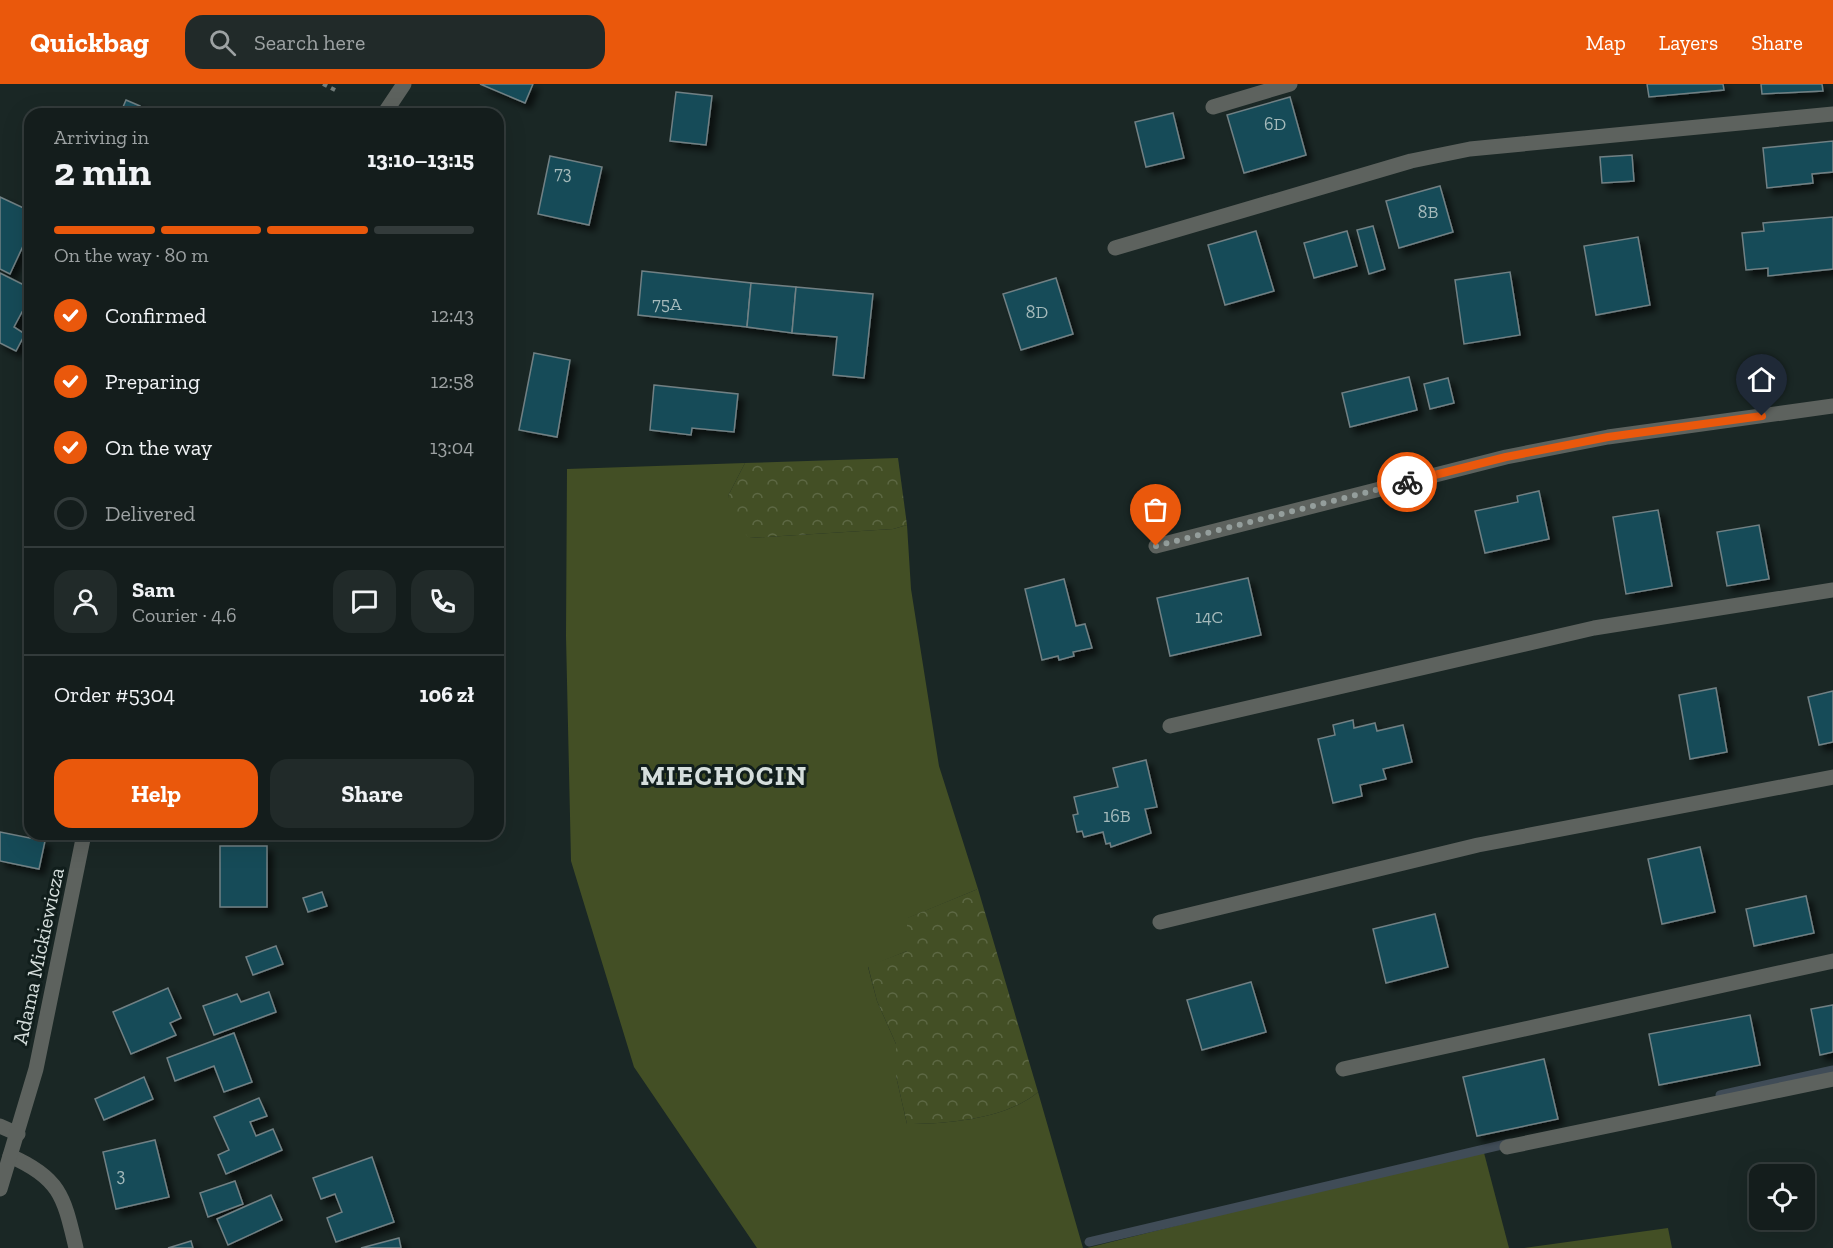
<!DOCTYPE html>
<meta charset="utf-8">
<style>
body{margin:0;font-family:"Zilla Slab",serif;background:#212a29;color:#f1f3f6;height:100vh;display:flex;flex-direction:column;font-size:22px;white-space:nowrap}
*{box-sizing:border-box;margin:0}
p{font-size:20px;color:#9da2a3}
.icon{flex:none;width:33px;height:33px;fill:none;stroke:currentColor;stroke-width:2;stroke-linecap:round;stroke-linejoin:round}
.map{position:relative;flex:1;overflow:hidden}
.details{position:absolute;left:24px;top:24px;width:480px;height:732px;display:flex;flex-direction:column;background:#141d1c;border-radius:18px;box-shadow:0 6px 24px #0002,0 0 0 2px #333b3b}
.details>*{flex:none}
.fabs{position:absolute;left:1749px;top:1080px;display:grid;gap:12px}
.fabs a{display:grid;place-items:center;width:66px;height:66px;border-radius:12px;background:#141d1c;box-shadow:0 6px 24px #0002,0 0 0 2px #333b3b;font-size:30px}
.pin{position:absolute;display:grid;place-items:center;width:51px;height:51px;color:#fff;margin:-62px -26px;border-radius:50% 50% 50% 0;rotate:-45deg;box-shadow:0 0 6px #0007}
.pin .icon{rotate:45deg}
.courier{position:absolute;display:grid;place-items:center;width:60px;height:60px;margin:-30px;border:4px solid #ea580c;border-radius:50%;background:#fff;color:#222;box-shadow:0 2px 8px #0007}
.head em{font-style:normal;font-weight:700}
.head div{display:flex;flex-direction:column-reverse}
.head{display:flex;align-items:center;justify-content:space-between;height:102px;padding:0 30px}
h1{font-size:39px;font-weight:700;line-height:45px}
.bar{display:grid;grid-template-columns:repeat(4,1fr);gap:9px 6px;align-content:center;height:72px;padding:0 30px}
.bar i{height:8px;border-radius:4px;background:#333b3b}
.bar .on{background:#ea580c}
.bar p{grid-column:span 4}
.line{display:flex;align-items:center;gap:15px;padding:0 30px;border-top:2px solid #333b3b}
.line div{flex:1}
.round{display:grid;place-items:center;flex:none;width:63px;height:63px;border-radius:18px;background:#212a29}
ol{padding:0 30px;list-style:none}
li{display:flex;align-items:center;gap:18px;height:66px}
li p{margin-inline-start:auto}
li .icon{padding:6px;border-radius:50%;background:#ea580c;color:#fff;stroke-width:4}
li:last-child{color:#9da2a3}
li i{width:33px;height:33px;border:3px solid #333b3b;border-radius:50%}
.action{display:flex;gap:12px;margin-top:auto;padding:12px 30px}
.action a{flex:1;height:69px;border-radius:18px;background:#ea580c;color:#fff;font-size:24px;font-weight:700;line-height:69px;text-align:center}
.action a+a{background:#212a29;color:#f1f3f6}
header{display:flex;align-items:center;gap:36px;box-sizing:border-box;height:84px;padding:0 30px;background:#ea580c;color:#fff}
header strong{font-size:28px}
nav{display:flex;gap:33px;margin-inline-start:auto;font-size:21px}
.search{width:420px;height:54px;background:#212a29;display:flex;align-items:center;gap:15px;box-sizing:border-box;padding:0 21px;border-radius:18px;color:#9da2a3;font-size:22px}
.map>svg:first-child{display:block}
.grass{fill:#434f25}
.forest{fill:url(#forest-crowns)}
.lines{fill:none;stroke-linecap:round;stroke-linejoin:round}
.stream{stroke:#404c57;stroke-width:9}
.building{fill:#144c59;stroke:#718084;stroke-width:1.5;filter:url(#shadow)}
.path{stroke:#717c7a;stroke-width:4;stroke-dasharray:4.5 4.5;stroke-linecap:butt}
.minor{stroke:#5d625e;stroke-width:15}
.done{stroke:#949e9c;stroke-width:6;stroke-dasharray:0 10.8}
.route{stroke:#ea580c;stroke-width:8}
.labels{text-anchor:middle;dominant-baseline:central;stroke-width:6;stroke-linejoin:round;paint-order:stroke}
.number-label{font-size:18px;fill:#a5babb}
.street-label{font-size:21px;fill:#d5dedc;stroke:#111e1c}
.district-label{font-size:27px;font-weight:bold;letter-spacing:1.5px;fill:#d5dedc;stroke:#111e1c}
</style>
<header>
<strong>Quickbag</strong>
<div class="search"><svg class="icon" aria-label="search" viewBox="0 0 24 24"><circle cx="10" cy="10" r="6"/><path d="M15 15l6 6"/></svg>Search here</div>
<nav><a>Map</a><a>Layers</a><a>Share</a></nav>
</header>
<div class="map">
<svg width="1833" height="1164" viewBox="0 0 1833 1164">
<defs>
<pattern id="forest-crowns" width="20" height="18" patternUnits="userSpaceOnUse" patternTransform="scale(1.5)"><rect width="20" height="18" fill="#434f25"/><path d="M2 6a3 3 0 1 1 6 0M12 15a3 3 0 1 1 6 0" fill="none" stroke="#5d6844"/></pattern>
<filter id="shadow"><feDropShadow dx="5.5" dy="5.5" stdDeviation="3" flood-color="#0009"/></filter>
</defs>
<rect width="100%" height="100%" fill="#1a2725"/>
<g class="grass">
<path d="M745,379l-17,33 22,42 143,-9 14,-4 4,64 28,177 39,123 -70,29 -1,33 -39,16 9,34 19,43v32l11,48c41,0 99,-5 131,-32l45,156h-326l-123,-181 -63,-206 -5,-225 1,-167z"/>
<path d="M1483,1065l26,99h-422z"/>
<path d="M1668,1144l4,20h-148z"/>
</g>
<g class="forest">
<path d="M898,374l9,67 -14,4 -144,9 -15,-18 -6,-24 17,-33z"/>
<path d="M978,805l60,203c-32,27 -90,32 -131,32l-11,-48v-32l-19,-43 -9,-35 39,-15v-33z"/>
</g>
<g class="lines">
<g class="stream">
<path d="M1720,1011l113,-25"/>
<path d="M1089,1158l421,-99"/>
</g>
</g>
<g class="building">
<path d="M480,0h53l-8,19z"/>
<path d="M1647,0h76l1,6 -75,7z"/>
<path d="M1761,0h61l1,7 -61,3z"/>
<path d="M676,8l36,4 -6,49 -36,-4z"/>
<path d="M1290,13l16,58 -62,18 -17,-58z"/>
<path d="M126,16l14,6 -3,8h-17z"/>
<path d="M1173,29l11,45 -38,9 -11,-45z"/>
<path d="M1833,57v31l-21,2 1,9 -46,5 -4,-40z"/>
<path d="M1632,71l2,26 -32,2 -2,-26z"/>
<path d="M550,72l52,11 -13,58 -51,-11z"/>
<path d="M1440,102l13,46 -54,16 -13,-47z"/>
<path d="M0,113l30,14v20l-20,43 -10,-5z"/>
<path d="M1833,133v52l-65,7v-8l-22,2 -4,-37 22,-2 -1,-8z"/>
<path d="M1373,142l12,43 -16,5 -12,-44z"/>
<path d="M1256,147l18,60 -49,14 -17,-60z"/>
<path d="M1347,147l10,35 -43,12 -10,-35z"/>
<path d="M1638,153l12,68 -54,10 -12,-69z"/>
<path d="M642,187l109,12 -4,44 -109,-12z"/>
<path d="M1510,188l10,63 -56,9 -9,-64z"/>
<path d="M0,189l30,15v28l-8,-4 -8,15 11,7 -9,17 -16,-8z"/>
<path d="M1056,194l17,56 -52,16 -18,-56z"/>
<path d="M751,199l45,4 -4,46 -45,-6z"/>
<path d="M796,203l77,7 -9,84 -31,-3 4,-38 -45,-4z"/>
<path d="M534,269l36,7 -13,77 -38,-7z"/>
<path d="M1409,293l8,33 -67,17 -8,-34z"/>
<path d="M1448,294l6,25 -24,6 -6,-25z"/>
<path d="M654,301l84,9 -4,38 -42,-4 -1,7 -41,-5z"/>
<path d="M1539,407l10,48 -64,14 -10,-42 43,-9 -1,-6z"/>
<path d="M1658,426l14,76 -46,8 -13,-77z"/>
<path d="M1759,441l10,54 -42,7 -10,-54z"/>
<path d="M1248,494l13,57 -91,21 -13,-58z"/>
<path d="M1064,495l12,47 9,-2 7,24 -19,4 1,4 -15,4 -1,-4 -16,4 -17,-71z"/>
<path d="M1716,604l11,64 -37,7 -11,-64z"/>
<path d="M1833,607v51l-14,3 -11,-48z"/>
<path d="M1353,636l1,8 21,-5 2,8 26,-6 9,37 -29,7 3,10 -26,6 2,11 -29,7 -15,-64 17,-4 -2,-10z"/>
<path d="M1146,676l11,47 -12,2 6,24 -40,14 -1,-4 -4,1 -3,-12 -19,5 -2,-6 -5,1 -4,-17 5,-1 -4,-17 44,-10 -5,-19z"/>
<path d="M0,748l45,9 -6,28 -39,-8z"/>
<rect x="220" y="762" width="47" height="61"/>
<path d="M1700,763l15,65 -53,12 -14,-65z"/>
<path d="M322,808l5,14 -19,6 -5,-14z"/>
<path d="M1806,812l8,37 -60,13 -8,-37z"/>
<path d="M1435,830l13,53 -62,16 -13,-54z"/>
<path d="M276,862l7,18 -30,11 -7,-18z"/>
<path d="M1251,898l15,50 -64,18 -15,-50z"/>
<path d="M168,904l13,30 -11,5 6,12 -45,19 -18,-42z"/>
<path d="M269,908l7,20 -62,23 -11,-29 34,-12 4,8z"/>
<path d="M1833,921v47l-13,3 -9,-46z"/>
<path d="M1750,931l10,50 -101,20 -10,-51z"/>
<path d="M234,949l18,49 -28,10 -10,-26 -39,15 -8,-23z"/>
<path d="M1544,975l14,60 -81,17 -14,-59z"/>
<path d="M144,993l9,22 -49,21 -9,-21z"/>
<path d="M259,1014l8,18 -17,6 6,14 17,-7 9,21 -56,24 -8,-19 11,-5 -15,-33z"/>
<path d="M155,1056l14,57 -53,12 -13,-57z"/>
<path d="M372,1073l22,65 -58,20 -9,-24 15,-6 -7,-18 -14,5 -8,-21z"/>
<path d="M235,1097l8,23 -35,13 -8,-24z"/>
<path d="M271,1111l11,25 -54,25 -11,-26z"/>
<path d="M399,1154l2,10h-40z"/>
<path d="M191,1157l2,7h-25z"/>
</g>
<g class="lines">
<path class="path" d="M323,0l16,8"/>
<g class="minor">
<path d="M1213,23l77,-23"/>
<path d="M384,30l20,-30"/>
<path d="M1115,164l296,-87 59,-12 363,-35"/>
<path d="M1156,462l350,-89 102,-20 225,-31"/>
<path d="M1170,642l424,-98 239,-38"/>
<path d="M1160,838l318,-77 355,-68"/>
<path d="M1343,985l490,-108"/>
<path d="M0,1042l18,8"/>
<path d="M1507,1063l326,-68"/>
<path d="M10,1072c51,22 54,42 66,92"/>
<path d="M0,1105l36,-120 48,-235"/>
</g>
</g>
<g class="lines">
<path class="done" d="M1156,462l251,-64"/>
<path class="route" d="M1407,398l99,-25 102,-20 154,-21"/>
</g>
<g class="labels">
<g class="number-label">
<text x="1275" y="40">6D</text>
<text x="563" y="89">73</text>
<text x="1428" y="128">8B</text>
<text x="667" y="220">75A</text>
<text x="1037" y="228">8D</text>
<text x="1209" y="533">14C</text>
<text x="1117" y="732">16B</text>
<text x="121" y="1091">3</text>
</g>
<g class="street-label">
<text transform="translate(38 872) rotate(-78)">Adama Mickiewicza</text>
</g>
<g class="district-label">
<text x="724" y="692">MIECHOCIN</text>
</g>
</g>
</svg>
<div class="fabs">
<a><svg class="icon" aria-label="locate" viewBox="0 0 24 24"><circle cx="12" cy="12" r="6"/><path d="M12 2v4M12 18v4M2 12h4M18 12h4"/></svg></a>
</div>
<div class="pin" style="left:1156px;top:462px;background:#ea580c"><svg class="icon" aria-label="bag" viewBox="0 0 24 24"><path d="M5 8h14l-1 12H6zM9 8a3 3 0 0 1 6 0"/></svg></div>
<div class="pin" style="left:1762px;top:332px;background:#1f2937"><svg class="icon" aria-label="home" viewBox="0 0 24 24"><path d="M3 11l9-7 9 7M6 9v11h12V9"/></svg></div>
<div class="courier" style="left:1407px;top:398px"><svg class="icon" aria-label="bike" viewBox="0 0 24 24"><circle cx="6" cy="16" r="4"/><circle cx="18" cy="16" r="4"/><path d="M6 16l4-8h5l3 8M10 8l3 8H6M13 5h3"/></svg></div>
<section class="details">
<div class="head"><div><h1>2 min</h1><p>Arriving in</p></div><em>13:10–13:15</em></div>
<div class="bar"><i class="on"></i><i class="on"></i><i class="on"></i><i></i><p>On the way · 80 m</p></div>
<ol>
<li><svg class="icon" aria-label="check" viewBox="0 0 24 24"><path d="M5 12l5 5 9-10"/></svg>Confirmed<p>12:43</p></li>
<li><svg class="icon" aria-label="check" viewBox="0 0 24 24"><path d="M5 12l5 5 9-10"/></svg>Preparing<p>12:58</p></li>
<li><svg class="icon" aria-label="check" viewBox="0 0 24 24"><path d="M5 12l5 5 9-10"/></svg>On the way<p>13:04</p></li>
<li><i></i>Delivered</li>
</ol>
<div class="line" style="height:108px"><a class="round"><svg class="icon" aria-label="person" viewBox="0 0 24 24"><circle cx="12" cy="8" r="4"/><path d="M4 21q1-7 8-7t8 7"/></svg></a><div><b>Sam</b><p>Courier · 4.6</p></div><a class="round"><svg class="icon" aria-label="chat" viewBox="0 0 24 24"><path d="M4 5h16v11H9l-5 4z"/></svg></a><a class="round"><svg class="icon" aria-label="phone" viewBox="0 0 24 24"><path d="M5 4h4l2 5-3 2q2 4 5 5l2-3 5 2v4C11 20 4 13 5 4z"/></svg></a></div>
<div class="line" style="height:78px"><div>Order #5304</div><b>106 zł</b></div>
<div class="action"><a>Help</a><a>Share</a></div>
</section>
</div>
